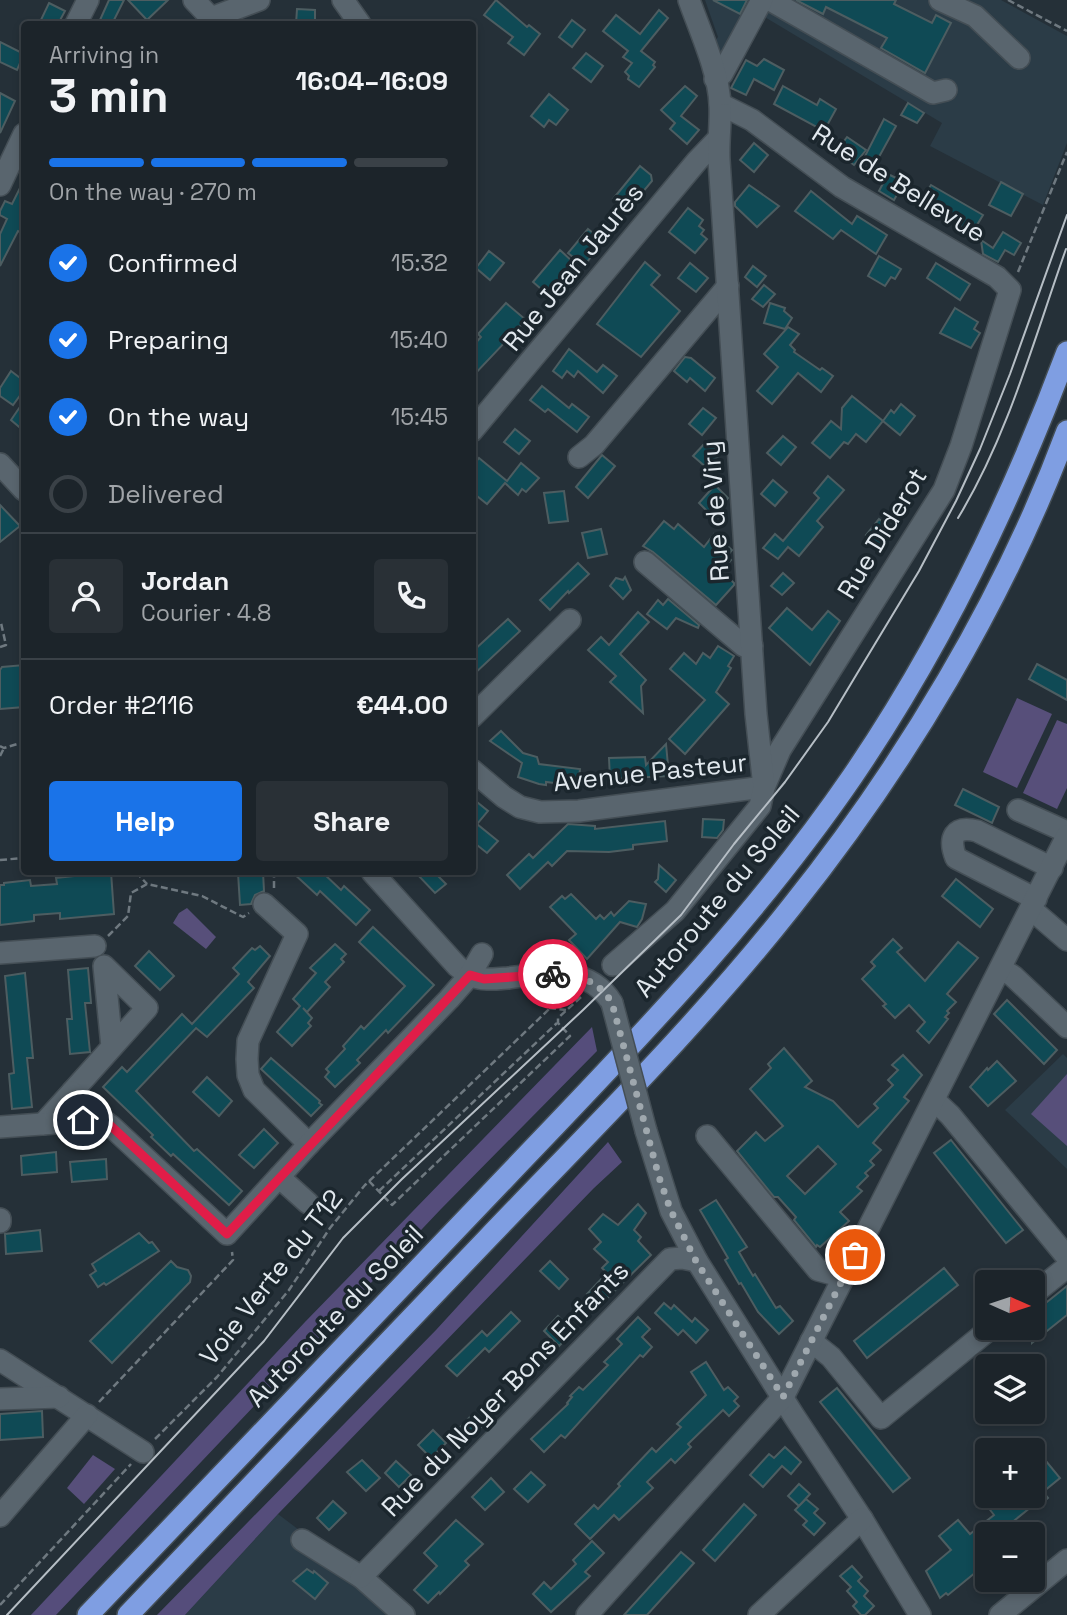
<!DOCTYPE html>
<meta charset="utf-8">
<style>
body{margin:0;font-family:"Space Grotesk",sans-serif;background:#293036;color:#f1f3f6;height:100vh;display:flex;flex-direction:column;font-size:26px;white-space:nowrap}
*{box-sizing:border-box;margin:0}
p{font-size:23px;color:#a0a4a8}
.icon{flex:none;width:38px;height:38px;fill:none;stroke:currentColor;stroke-width:2;stroke-linecap:round;stroke-linejoin:round}
.map{position:relative;flex:1;overflow:hidden}
.side{position:absolute;left:21px;top:21px;width:455px;height:854px;display:flex;flex-direction:column;background:#1c242a;border-radius:7px;box-shadow:0 4px 10px #0003,0 0 0 2px #3a4147}
.side>*{flex:none}
.needle{width:46px;rotate:93deg}
.controls{position:absolute;left:975px;top:1270px;display:grid;gap:14px}
.controls a{display:grid;place-items:center;width:70px;height:70px;border-radius:7px;background:#1c242a;box-shadow:0 4px 10px #0003,0 0 0 2px #3a4147;font-size:35px}
.pin{position:absolute;display:grid;place-items:center;width:60px;height:60px;color:#fff;margin:-30px;border:4px solid #fff;border-radius:50%;box-shadow:0 2px 7px #0007}
.courier{position:absolute;display:grid;place-items:center;width:70px;height:70px;margin:-35px;border:5px solid #e11d48;border-radius:50%;background:#fff;color:#222;box-shadow:0 2px 9px #0007}
.head em{font-style:normal;font-weight:700}
.head div{display:flex;flex-direction:column-reverse}
.head{display:flex;align-items:center;justify-content:space-between;height:119px;padding:0 28px}
h1{font-size:46px;font-weight:700;line-height:52px}
.bar{display:grid;grid-template-columns:repeat(4,1fr);gap:10px 7px;align-content:center;height:84px;padding:0 28px}
.bar i{height:9px;border-radius:5px;background:#3a4147}
.bar .on{background:#1a73e8}
.bar p{grid-column:span 4}
.line{display:flex;align-items:center;gap:18px;padding:0 28px;border-top:2px solid #3a4147}
.line div{flex:1}
.round{display:grid;place-items:center;flex:none;width:74px;height:74px;border-radius:7px;background:#293036}
ol{padding:0 28px;list-style:none}
li{display:flex;align-items:center;gap:21px;height:77px}
li p{margin-inline-start:auto}
li .icon{padding:7px;border-radius:50%;background:#1a73e8;color:#fff;stroke-width:4}
li:last-child{color:#a0a4a8}
li i{width:38px;height:38px;border:4px solid #3a4147;border-radius:50%}
.primary-button{display:flex;gap:14px;margin-top:auto;padding:14px 28px}
.primary-button a{flex:1;height:80px;border-radius:7px;background:#1a73e8;color:#fff;font-size:28px;font-weight:700;line-height:80px;text-align:center}
.primary-button a+a{background:#293036;color:#f1f3f6}
.map>svg:first-child{display:block}
.built{fill:#2b3c47}
.green{fill:#574f7a}
.forest{fill:#554d7b}
.building{fill:#0f4a55;stroke:#4d5d61;stroke-width:2;fill-rule:evenodd}
.lines{fill:none;stroke-linecap:round;stroke-linejoin:round}
.minor-casing{stroke:#444e55;stroke-width:24}
.highway-casing{stroke:#444e55;stroke-width:24}
.path{stroke:#6f7980;stroke-width:2.5;stroke-dasharray:7 3.5;stroke-linecap:butt}
.minor{stroke:#59656e;stroke-width:21}
.highway{stroke:#7f9ee2;stroke-width:21}
.tram{stroke:#b6bec5;stroke-width:2}
.minor-bridge-casing{stroke:#444e55;stroke-width:24;stroke-linecap:butt}
.minor-bridge{stroke:#59656e;stroke-width:21}
.done{stroke:#9fa8ae;stroke-width:7;stroke-dasharray:0 12.6}
.route{stroke:#e11d48;stroke-width:9}
.labels{text-anchor:middle;dominant-baseline:central;stroke-width:7;stroke-linejoin:round;paint-order:stroke}
.street-label{font-size:26px;fill:#e1e8ee;stroke:#1b262d}
</style>
<div class="map">
<svg width="1067" height="1615" viewBox="0 0 1067 1615">
<rect width="100%" height="100%" fill="#253038"/>
<g class="built">
<path d="M705,0h296l66,36v107l-24,62 -113,-59 12,-23 -179,-107 -33,32 -11,5 -5,-11 4,-5z"/>
<path d="M1063,1054l4,4v111l-62,-59z"/>
<path d="M278,1514l83,63 46,38h-222z"/>
</g>
<g class="green">
<path d="M1017,698l35,16 -35,74 -34,-16z"/>
<path d="M1057,720l10,4v64l-10,21 -34,-16z"/>
<path d="M187,908l29,29 -10,12 -33,-26 6,-10z"/>
<path d="M1067,1074v72l-36,-32z"/>
<path d="M93,1455l22,14 -31,35 -17,-16z"/>
</g>
<g class="forest">
<path d="M592,1027l5,24 -156,158 -385,406h-25l274,-293z"/>
<path d="M608,1142l14,20 -28,26 -316,326 -93,101h-28l279,-285z"/>
</g>
<g class="building">
<path d="M109,0h15l-12,24 -12,-4z"/>
<path d="M128,0h40l-21,20z"/>
<path d="M496,0l31,27 2,-2 11,9 -16,21 -16,-12 5,-6 -29,-22z"/>
<path d="M713,0h34l-7,14z"/>
<path d="M796,0h100l-2,4 38,19 4,-8 15,8 -26,50 -44,-25 6,-10 -61,-31 -3,7z"/>
<path d="M49,3l16,8 -7,13h-19z"/>
<path d="M297,9l18,1v14h-19z"/>
<path d="M659,10l9,8 -27,33 14,11 -2,3 2,2 -16,20 -11,-8 1,-3 -4,-4 7,-9 -9,-6 5,-6 -25,-20 13,-16 24,19z"/>
<path d="M572,20l13,10 -13,17 -13,-10z"/>
<path d="M0,42l24,12 -7,16 -17,-8z"/>
<path d="M586,53l17,13 -12,16 -18,-14z"/>
<path d="M764,59l20,11 -10,20 -20,-11 -8,16 -15,-7 15,-28 11,6z"/>
<path d="M685,86l12,10 -16,20 18,14 -12,14 -17,-15 5,-6 -14,-13z"/>
<path d="M783,86l34,19 3,-6 16,10 -12,22 -50,-27z"/>
<path d="M0,93l15,8 -15,32z"/>
<path d="M549,94l19,16 -12,15 -7,-5 -5,7 -13,-11z"/>
<path d="M908,103l16,10 -7,10 -16,-8z"/>
<path d="M884,119l12,7 -22,40 -11,-6z"/>
<path d="M847,137l19,13 -12,15 -18,-13z"/>
<path d="M754,143l14,12 -14,17 -14,-12z"/>
<path d="M640,166l11,9 1,6 -25,30 -14,-12z"/>
<path d="M888,174l16,8 -10,18 -15,-9z"/>
<path d="M24,180v54l-6,-3 -18,35v-32l7,-15 -7,-4v-4l5,-10 7,3z"/>
<path d="M1001,182l22,12 -12,22 -22,-11z"/>
<path d="M749,185l30,21 -22,21 -22,-21v-4z"/>
<path d="M931,185l52,30 -11,18 -32,-20 -2,3 -20,-11z"/>
<path d="M811,191l41,33 5,-8 30,19 -11,19 -35,-24 -8,9 -38,-28z"/>
<path d="M688,208l15,12 -4,6 5,4 -3,4 6,5 -12,14 -26,-21z"/>
<path d="M588,229l15,12 -19,25 -16,-13z"/>
<path d="M1003,232l18,11 -7,12 -9,-5 -7,12 -15,-8 -2,-14 12,8z"/>
<path d="M560,250l14,13 -26,32 -15,-13z"/>
<path d="M489,251l15,12 -14,17 -14,-12z"/>
<path d="M879,256l22,13 -6,10 -4,-2 -6,9 -17,-10z"/>
<path d="M645,262l15,13 -9,10 29,26 -39,46 -44,-33z"/>
<path d="M690,263l18,15 -12,14 -18,-14z"/>
<path d="M936,263l34,21 -10,16 -33,-22z"/>
<path d="M753,266l13,10 -9,11 -12,-10z"/>
<path d="M764,285l11,9 -12,13 -11,-8z"/>
<path d="M506,303l20,17 -54,57v-30l9,-10 -3,-3z"/>
<path d="M770,303l15,5 -1,3 8,7 -7,11 -21,-6z"/>
<path d="M955,308l23,14 -4,7 6,4 -9,15 -31,-15z"/>
<path d="M788,327l11,7 -9,11 5,5 -1,2 26,18 2,-2 11,8 -12,16 -23,-19 -26,31 -15,-13 21,-24 -14,-13z"/>
<path d="M569,349l28,23 6,-7 14,11 -14,17 -25,-22 -4,6 -7,-6 -5,7 -9,-7z"/>
<path d="M685,357l6,1 24,20 -10,13 -15,-13 -3,4 -13,-11z"/>
<path d="M11,371l13,10v9l-11,15 -13,-9v-8z"/>
<path d="M542,386l27,22 3,-4 17,13 -12,15 -29,-23 -3,3 -15,-12z"/>
<path d="M852,396l31,25 -17,21 -10,-8 -8,10 -4,-2 -14,16 -18,-15 19,-22 10,8 1,-21z"/>
<path d="M24,401v30l-13,-11z"/>
<path d="M901,404l14,12 -15,19 -17,-14 8,-11 3,3z"/>
<path d="M703,408l13,10 -14,17 -13,-11z"/>
<path d="M515,429l15,12 -11,13 -15,-12z"/>
<path d="M783,436l13,11 -15,18 -14,-12z"/>
<path d="M707,441l14,12 -14,15 -14,-12z"/>
<path d="M602,455l13,11 -27,32 -12,-11z"/>
<path d="M479,458l28,23 14,-18 18,15 -13,14 -4,-3 -4,6 -13,-12 -18,21 -15,-12v-26z"/>
<path d="M828,476l16,14 -27,31 6,6 -24,29 -11,-9 -10,12 -15,-11 12,-14 8,7 36,-43 -5,-5z"/>
<path d="M773,480l14,12 -12,14 -14,-12z"/>
<path d="M715,485l13,13 -16,18 -13,-13z"/>
<path d="M564,491l4,30 -19,2 -5,-30z"/>
<path d="M0,505l20,21 -20,16z"/>
<path d="M879,519l15,12 -14,16 -14,-12z"/>
<path d="M664,521l10,8 4,-5 26,23 10,-13 18,16 -5,6 4,4 -10,11 13,12v2l-18,20 -63,-53 -10,-6z"/>
<path d="M601,529l6,25 -19,4 -6,-25z"/>
<path d="M578,563l11,11 -20,19 -1,-2 -18,19 -10,-10z"/>
<path d="M783,573l11,10 -12,12 -11,-9z"/>
<path d="M625,577l6,13 -8,9 -13,-13 6,-8 7,2z"/>
<path d="M668,599l31,26 -1,3 -22,-10 -9,11 -20,-15 11,-14 5,5z"/>
<path d="M787,608l25,22 16,-19 12,10 -30,44 -41,-37z"/>
<path d="M638,612l11,10 -29,32 26,26 -5,6 2,27 -33,-31 6,-6 -28,-26 13,-13 8,8z"/>
<path d="M508,619l12,12 -48,45v-24z"/>
<path d="M718,646l16,10 -6,10 3,2 -15,24 13,12 -44,50 -16,-15 36,-39 -35,-31 14,-16 12,11 7,-11 7,5z"/>
<path d="M1037,664l30,16v20l-38,-21z"/>
<path d="M24,665v42l-24,2v-39l2,-3z"/>
<path d="M501,731l22,22 14,4 2,7 41,5 -2,17 -32,-4v3l-7,-1 -21,-7 4,-14 -32,-22z"/>
<path d="M666,744l3,32 -59,3 -1,-21 36,-1 1,8z"/>
<path d="M963,789l36,18 -7,16 -37,-18z"/>
<path d="M472,798l16,13 -11,13 21,17 -11,12 -15,-12z"/>
<path d="M703,819l21,1 -1,10 -6,8 -15,-1z"/>
<path d="M665,821l2,20 -34,4v4l-24,3 -42,-1 -15,15 -4,-4 -28,27 -13,-14 22,-21 4,4 35,-34 27,2v3z"/>
<path d="M659,865l17,15 -10,12 -11,-10 3,-3z"/>
<path d="M111,872l3,42 -54,5v-6l-26,2v6l-34,4v-40h4v-2l26,-3 1,6 26,-2 -1,-6z"/>
<path d="M263,872l1,19 -9,4 -4,9 -11,1 -2,-32z"/>
<path d="M292,872h30l19,18 3,-4 26,24 -14,15 -36,-34 -3,4z"/>
<path d="M415,872h19l12,12 -11,9z"/>
<path d="M956,879l37,30 -13,18 -38,-31z"/>
<path d="M571,894l25,25 4,-4 4,4 7,-7 3,4 15,-15 17,3 -4,15 -5,8 -17,-5 -33,37 -18,-19 7,-6 -26,-27 12,-11 3,3z"/>
<path d="M373,927l61,58 -46,48 -2,-3 -29,30 3,3 -25,24 -10,-10 4,-5 -3,-3 19,-20 -2,-3 18,-20 3,3 41,-43 -46,-44z"/>
<path d="M893,939l9,9 -5,4 28,29 33,-39 20,16 -31,36 9,8 -9,9 2,2 -4,4 3,2 -19,24 -12,-12 8,-9 -16,-17 -14,13 -12,-12 3,-2 -24,-25 13,-13 -4,-4z"/>
<path d="M335,944l11,10 -5,5 3,3 -19,20 5,5 -23,25 -4,-4 9,10 -4,5 3,3 -19,20 -15,-14 23,-26 -7,-7 23,-26 -6,-5z"/>
<path d="M260,946l10,10 -22,26 6,6 -47,49 -11,-9 -60,63 58,60 3,-2 45,42 -13,14 -56,-51 -2,2 -20,-19 2,-2 -50,-48 19,-20 5,5 55,-58 10,10 47,-50 -6,-6 19,-20 3,2z"/>
<path d="M149,951l25,25 -14,14 -25,-24z"/>
<path d="M88,968l3,35h-6l5,49 -20,2 -3,-35h5l-4,-49z"/>
<path d="M25,973l8,85h-6l5,49 -20,2 -3,-35 5,-1 -9,-97z"/>
<path d="M1007,1000l50,50 -13,14 -50,-50z"/>
<path d="M784,1048l28,33 -7,6 28,14 25,26 20,-19 -4,-4 19,-19 -5,-5 10,-10 -6,-5 11,-10 19,20 -18,22 5,4 -36,42 8,7 -11,11 4,4 -9,8 3,3 -11,11 5,4 -22,21 9,9 -29,26 -3,-2 -1,2 -22,-27 2,-3 -18,-20h-4l-37,-46 19,-19 9,9 18,-15 -33,-37 21,-21 -3,-4zM818,1146l18,18 -31,30 -18,-18z"/>
<path d="M271,1058l49,43 -1,2 3,2 -11,11 -50,-47z"/>
<path d="M997,1061l19,20 -28,25 -18,-19 17,-19 1,2z"/>
<path d="M207,1077l25,24 -13,15 -26,-24z"/>
<path d="M264,1129l14,14 -24,25 -15,-13z"/>
<path d="M951,1140l72,90 -17,13 -72,-90z"/>
<path d="M56,1152l1,20 -35,3 -1,-19z"/>
<path d="M106,1159l1,20 -35,3 -2,-20z"/>
<path d="M716,1200l31,47 -8,5 14,24 2,-2 21,34 4,-2 13,15 -14,13 -21,-22 -17,-29 -2,1 -14,-24 3,-2 -28,-48z"/>
<path d="M638,1204l8,9 -12,17 7,7 -3,4 13,14 -52,51 -12,-12 20,-21 -5,-5 6,-6 -14,-13 7,-7 -12,-13 14,-15 15,11z"/>
<path d="M40,1230l2,21 -36,3 -1,-20z"/>
<path d="M139,1233l10,10 3,-1 7,9 -53,34 -2,-2 -6,4 -8,-12 6,-4 -4,-7z"/>
<path d="M171,1261l6,6 11,3 3,6 -1,6 -78,81 -22,-22z"/>
<path d="M550,1261l18,18 -9,10 -19,-18z"/>
<path d="M944,1268l14,17 -91,73 -13,-17z"/>
<path d="M1067,1286v29l-35,28v-29z"/>
<path d="M664,1303l7,6 3,-4 18,17 3,-4 13,12 -12,13 -13,-13 -5,5 -23,-22z"/>
<path d="M511,1312l9,9 -31,31 -4,-4 -28,28 -11,-10 36,-35 5,5z"/>
<path d="M558,1316l16,15 -15,15 -15,-15z"/>
<path d="M638,1317l12,12 -8,8 10,10 -9,10 -3,-2 -75,83 -4,-3 -17,17 -13,-13 37,-35 -1,-1 5,-6 -2,-1 9,-9 4,3 25,-25 -4,-3 18,-18 -5,-5z"/>
<path d="M706,1362l18,28 4,-3 10,10 -4,4 5,5 -10,10 -6,-6 -35,34 3,3 -16,16 -4,-4 -24,23 6,6 -34,32 -5,-5 -24,24 -15,-15 19,-19 4,4 22,-23 -2,-2 34,-36 4,4 25,-25 -4,-3 29,-29 -15,-23z"/>
<path d="M837,1388l73,90 -17,14 -73,-90z"/>
<path d="M42,1411l1,26 -43,3v-26z"/>
<path d="M470,1417l11,10 -23,23 -10,-10z"/>
<path d="M433,1430l13,13 -15,15 -13,-13z"/>
<path d="M785,1447l16,15 -10,12 -9,-8 -19,21 -13,-12 19,-21 5,4z"/>
<path d="M1041,1455l19,23 -17,14 5,6 -10,9 -2,-4 -31,25 6,7h-24v28l-39,32 -2,-2 -6,5 -14,-27 25,-21 -12,-14 19,-16 12,14 24,-19 -10,-13 7,-6h41v-34z"/>
<path d="M362,1460l18,18 -14,13 -19,-19z"/>
<path d="M396,1461l15,14 -12,12 -14,-14z"/>
<path d="M531,1472l14,13 -17,17 -14,-13z"/>
<path d="M491,1478l13,14 -19,18 -13,-13z"/>
<path d="M799,1484l11,10 -11,12 -11,-10z"/>
<path d="M806,1499l12,10 -4,4 11,10 -11,12 -11,-10 4,-4 -12,-11z"/>
<path d="M333,1501l13,12 -17,17 -12,-12z"/>
<path d="M744,1504l12,11 -41,46 -12,-11z"/>
<path d="M456,1520l27,24 -18,17 4,4 -29,29 -1,-2 -11,11 -14,-13 23,-24 -13,-13z"/>
<path d="M592,1541l12,12 -19,19 5,4 -39,36 -18,-18 11,-12 7,7 25,-25 -3,-4z"/>
<path d="M681,1552l13,11 -47,52h-23z"/>
<path d="M852,1566l10,11 -4,4 10,10 -4,5 10,10 -9,9h-4l-8,-9 4,-4 -10,-11 4,-4 -11,-11z"/>
<path d="M307,1569l6,4 1,-2 14,12 -13,16 -22,-18z"/>
</g>
<g class="lines">
<defs>
<g id="minor">
<path d="M194,0l17,18 48,-18"/>
<path d="M343,0l17,24"/>
<path d="M770,0l163,93 13,-3"/>
<path d="M940,0l35,16 44,42"/>
<path d="M76,24l12,-24"/>
<path d="M715,79l7,-5 40,-74"/>
<path d="M720,104l32,16 90,67 155,90 13,13 -49,156 -17,44 -164,260 -15,35"/>
<path d="M0,185l24,-51"/>
<path d="M472,431l225,-270 21,-22"/>
<path d="M579,457l15,-12 134,-159"/>
<path d="M0,464l24,26"/>
<path d="M645,562l99,84h8"/>
<path d="M472,717l98,-97"/>
<path d="M472,770l32,27 16,10 20,5 39,-1 185,-24"/>
<path d="M1018,810l49,22"/>
<path d="M372,872l85,94c4,3 9,7 13,9 12,6 26,4 38,3 38,-5 81,-13 104,25"/>
<path d="M1036,899l-80,-41c-8,-20 -2,-33 21,-27l75,37"/>
<path d="M264,904l33,30 -49,107 -1,18 1,16 6,15 55,54"/>
<path d="M1031,909l36,31"/>
<path d="M0,953l95,-7"/>
<path d="M613,965l62,-54 85,-105 4,-19 -8,-73 -37,-554c-1,-19 2,-37 1,-55 -1,-33 -20,-74 -31,-105"/>
<path d="M1001,969l12,7 54,51"/>
<path d="M72,1092l75,-84 -43,-42 8,81"/>
<path d="M934,1100l16,15 117,142"/>
<path d="M43,1124l29,-32 37,33"/>
<path d="M0,1127l97,-7 14,6 116,108 82,-90 140,-145 21,-24 12,-21"/>
<path d="M646,1131l25,80 26,50 97,155 68,103 58,96"/>
<path d="M707,1136l111,134 26,7"/>
<path d="M279,1177l29,26"/>
<path d="M0,1219v3"/>
<path d="M1032,1295l35,-28"/>
<path d="M811,1341l20,16 50,61 110,-90"/>
<path d="M0,1360l143,92"/>
<path d="M0,1399l59,-2"/>
<path d="M0,1516l87,-101"/>
<path d="M302,1540l59,37 43,38"/>
<path d="M361,1577l309,-318 12,-1 15,3"/>
<path d="M587,1615l196,-218 284,-561"/>
<path d="M759,1615l103,-96"/>
<path d="M1000,1615l67,-55"/>
</g>
<g id="highway">
<path d="M88,1615c140,-147 280,-293 420,-440 121,-127 244,-252 344,-398 90,-132 159,-275 215,-425"/>
<path d="M128,1615c120,-126 239,-251 359,-376 104,-109 212,-215 305,-333 112,-140 212,-306 275,-475"/>
</g>
</defs>
<use href="#minor" class="minor-casing"/>
<use href="#highway" class="highway-casing"/>
<g class="path">
<path d="M1008,0l59,31"/>
<path d="M1018,272l49,-120"/>
<path d="M0,647l6,-2 -5,-22"/>
<path d="M0,746l4,2 20,-6"/>
<path d="M0,756l4,-8"/>
<path d="M0,860l24,-2"/>
<path d="M136,872l11,12"/>
<path d="M274,888v-16"/>
<path d="M108,936l20,-20 3,-23 16,-9 55,12 41,21 6,-4"/>
<path d="M549,1008l17,2"/>
<path d="M369,1181l23,24 178,-169 -12,-13v-5l23,-21"/>
<path d="M379,1191l178,-168"/>
<path d="M99,1402l134,-142 -1,-8"/>
<path d="M155,1439l62,-62 72,-87 41,-62 35,-43 202,-193"/>
<path d="M0,1605l131,-141"/>
</g>
<use href="#minor" class="minor"/>
<use href="#highway" class="highway"/>
<g class="tram">
<path d="M958,518c50,-82 76,-179 108,-269"/>
<path d="M7,1615l257,-274 79,-103 59,-59 181,-169 98,-95 53,-71 51,-62 43,-60 30,-50 61,-101 37,-70 24,-52 30,-75 57,-159"/>
</g>
<defs>
<path id="minor-bridge" d="M612,1003l34,128"/>
</defs>
<use href="#minor-bridge" class="minor-bridge-casing"/>
<use href="#minor-bridge" class="minor-bridge"/>
</g>
<g class="lines">
<path class="done" d="M553,974c26,0 46,7 59,29l47,174 12,34 25,50 87,136 72,-142"/>
<path class="route" d="M83,1120h14l14,6 116,108 243,-259 14,4 69,-5"/>
</g>
<g class="labels">
<g class="street-label">
<text transform="translate(899 183) rotate(32)">Rue de Bellevue</text>
<text transform="translate(573 267) rotate(-51)">Rue Jean Jaurès</text>
<text transform="translate(715 511) rotate(-94)">Rue de Viry</text>
<text transform="translate(882 533) rotate(-59)">Rue Diderot</text>
<text transform="translate(650 772) rotate(-6)">Avenue Pasteur</text>
<text transform="translate(717 901) rotate(-50)">Autoroute du Soleil</text>
<text transform="translate(271 1277) rotate(-52)">Voie Verte du T12</text>
<text transform="translate(335 1316) rotate(-46)">Autoroute du Soleil</text>
<text transform="translate(505 1389) rotate(-46)">Rue du Noyer Bons Enfants</text>
</g>
</g>
</svg>
<div class="controls">
<a><svg class="needle" viewBox="-14 -14 28 28"><path d="M0-13l5 13h-10z" fill="#e53935"/><path d="M0 13l5-13h-10z" fill="#a0a4a8"/></svg></a>
<a><svg class="icon" aria-label="layers" viewBox="0 0 24 24"><path d="M12 4l9 5-9 5-9-5zM3 14l9 5 9-5"/></svg></a>
<a>+</a>
<a>−</a>
</div>
<div class="pin" style="left:855px;top:1255px;background:#ea580c"><svg class="icon" aria-label="bag" viewBox="0 0 24 24"><path d="M5 8h14l-1 12H6zM9 8a3 3 0 0 1 6 0"/></svg></div>
<div class="pin" style="left:83px;top:1120px;background:#1f2937"><svg class="icon" aria-label="home" viewBox="0 0 24 24"><path d="M3 11l9-7 9 7M6 9v11h12V9"/></svg></div>
<div class="courier" style="left:553px;top:974px"><svg class="icon" aria-label="bike" viewBox="0 0 24 24"><circle cx="6" cy="16" r="4"/><circle cx="18" cy="16" r="4"/><path d="M6 16l4-8h5l3 8M10 8l3 8H6M13 5h3"/></svg></div>
<section class="side">
<div class="head"><div><h1>3 min</h1><p>Arriving in</p></div><em>16:04–16:09</em></div>
<div class="bar"><i class="on"></i><i class="on"></i><i class="on"></i><i></i><p>On the way · 270 m</p></div>
<ol>
<li><svg class="icon" aria-label="check" viewBox="0 0 24 24"><path d="M5 12l5 5 9-10"/></svg>Confirmed<p>15:32</p></li>
<li><svg class="icon" aria-label="check" viewBox="0 0 24 24"><path d="M5 12l5 5 9-10"/></svg>Preparing<p>15:40</p></li>
<li><svg class="icon" aria-label="check" viewBox="0 0 24 24"><path d="M5 12l5 5 9-10"/></svg>On the way<p>15:45</p></li>
<li><i></i>Delivered</li>
</ol>
<div class="line" style="height:126px"><a class="round"><svg class="icon" aria-label="person" viewBox="0 0 24 24"><circle cx="12" cy="8" r="4"/><path d="M4 21q1-7 8-7t8 7"/></svg></a><div><b>Jordan</b><p>Courier · 4.8</p></div><a class="round"><svg class="icon" aria-label="phone" viewBox="0 0 24 24"><path d="M5 4h4l2 5-3 2q2 4 5 5l2-3 5 2v4C11 20 4 13 5 4z"/></svg></a></div>
<div class="line" style="height:91px"><div>Order #2116</div><b>€44.00</b></div>
<div class="primary-button"><a>Help</a><a>Share</a></div>
</section>
</div>
